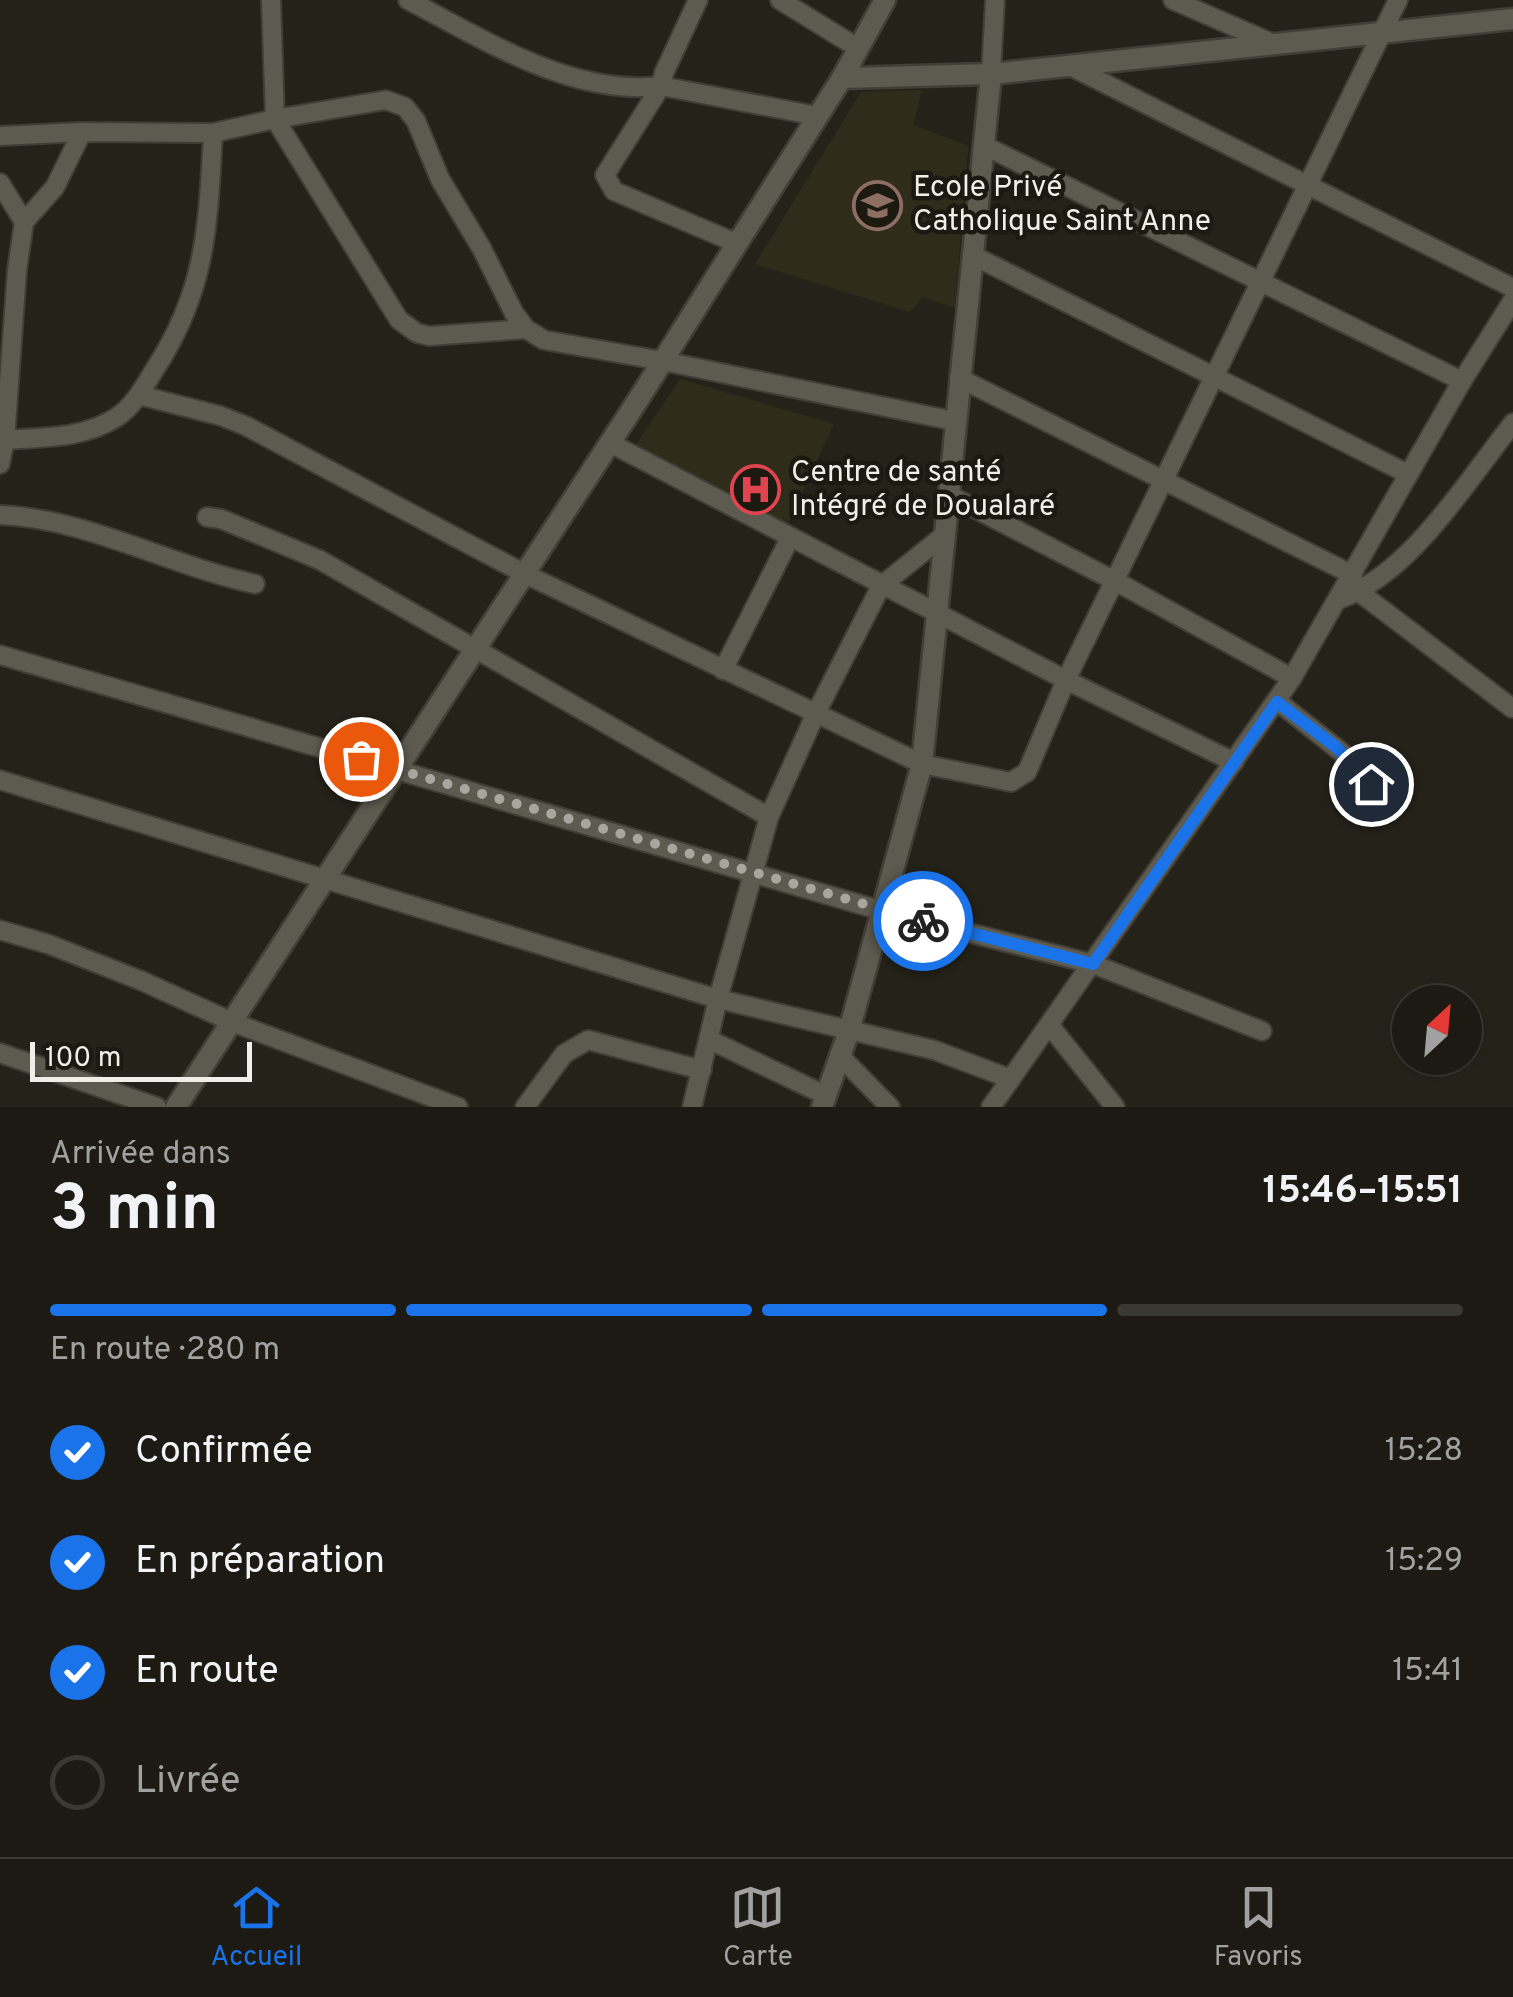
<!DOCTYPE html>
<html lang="fr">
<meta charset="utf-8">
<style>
body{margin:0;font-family:Overpass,sans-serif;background:#292721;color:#f1f3f6;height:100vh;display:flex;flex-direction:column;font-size:38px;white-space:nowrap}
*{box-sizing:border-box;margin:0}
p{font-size:32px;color:#a0a1a0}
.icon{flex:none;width:55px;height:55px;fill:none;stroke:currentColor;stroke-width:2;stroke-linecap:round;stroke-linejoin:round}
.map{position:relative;height:1107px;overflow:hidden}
.side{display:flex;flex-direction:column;background:#1c1a13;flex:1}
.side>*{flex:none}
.needle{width:65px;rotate:26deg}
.controls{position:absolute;left:1392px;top:985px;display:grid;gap:20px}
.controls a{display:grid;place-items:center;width:90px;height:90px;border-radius:50%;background:#1c1a13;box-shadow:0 2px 8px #0004,0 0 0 2px #3a3833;font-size:50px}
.scale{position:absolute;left:30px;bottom:25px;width:222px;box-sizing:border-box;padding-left:10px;border:5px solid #efeee7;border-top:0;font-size:28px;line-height:35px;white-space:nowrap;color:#efeee7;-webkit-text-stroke:8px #1c1910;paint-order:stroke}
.pin{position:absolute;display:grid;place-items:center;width:85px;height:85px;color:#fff;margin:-42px;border:5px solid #fff;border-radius:50%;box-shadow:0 2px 10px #0007}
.courier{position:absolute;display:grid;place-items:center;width:100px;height:100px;margin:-50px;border:8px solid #1a73e8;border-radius:50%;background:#fff;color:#222;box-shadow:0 2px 12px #0007}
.head em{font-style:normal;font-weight:700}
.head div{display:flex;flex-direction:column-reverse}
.head{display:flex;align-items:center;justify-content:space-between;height:170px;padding:0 50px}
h1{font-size:65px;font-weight:700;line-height:75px}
.bar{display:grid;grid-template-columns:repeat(4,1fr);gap:15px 10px;align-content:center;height:120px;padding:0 50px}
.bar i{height:12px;border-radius:8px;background:#3a3833}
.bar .on{background:#1a73e8}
.bar p{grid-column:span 4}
ol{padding:0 50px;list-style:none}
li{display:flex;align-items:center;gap:30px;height:110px}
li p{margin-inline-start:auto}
li .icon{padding:10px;border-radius:50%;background:#1a73e8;color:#fff;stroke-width:4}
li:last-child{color:#a0a1a0}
li i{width:55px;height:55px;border:5px solid #3a3833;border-radius:50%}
.tab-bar{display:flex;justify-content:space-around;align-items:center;height:140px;border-top:2px solid #3a3833;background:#1c1a13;font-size:28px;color:#a0a1a0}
.tab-bar a{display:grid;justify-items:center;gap:5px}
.tab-bar .on{color:#1a73e8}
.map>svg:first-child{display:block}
.built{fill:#302c1c}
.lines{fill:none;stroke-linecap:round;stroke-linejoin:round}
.minor-casing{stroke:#403e36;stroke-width:22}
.tertiary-casing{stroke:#403e36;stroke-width:25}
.minor{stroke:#5d5b4f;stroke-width:18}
.tertiary{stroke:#5d5b4f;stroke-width:20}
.done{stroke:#a8a79f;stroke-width:10;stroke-dasharray:0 18}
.route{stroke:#1a73e8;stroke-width:12}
.labels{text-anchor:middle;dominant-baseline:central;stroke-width:9;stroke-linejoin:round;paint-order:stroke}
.poi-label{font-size:30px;fill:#efeee7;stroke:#1c1910;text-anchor:start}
</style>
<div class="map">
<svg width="1513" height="1107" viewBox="0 0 1513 1107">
<rect width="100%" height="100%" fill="#252319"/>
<g class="built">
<path d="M922,90l-9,35 55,21 -13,162 -32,-11 -13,15 -155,-48 106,-172z"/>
<path d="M680,379l154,45 -49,105 -153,-79z"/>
</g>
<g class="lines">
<defs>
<g id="minor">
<path d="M271,0l4,119 124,201 18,13 12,3 97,-7"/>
<path d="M408,0c77,40 163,96 253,86l156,30"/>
<path d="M698,0l-34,73 -3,13 -56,89 9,16 122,52"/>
<path d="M780,0l78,48"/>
<path d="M1173,0l101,44"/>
<path d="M1070,66l443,222"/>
<path d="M991,74l4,-74"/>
<path d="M0,136l82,-4 131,1 62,-14 111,-19 19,7 11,14 24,58 42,70 32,64 12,16 18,11 119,21 291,60"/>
<path d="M983,145l479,236"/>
<path d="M0,183l24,39"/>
<path d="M972,255l436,219"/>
<path d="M959,378l394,197"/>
<path d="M139,395l82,21 25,10 279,148 397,190 89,18 16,-10 39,-92 332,-680"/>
<path d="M5,440c39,-3 78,-1 112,-23 17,-11 28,-32 38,-48 52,-80 53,-144 58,-236"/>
<path d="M610,443l456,237 168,82"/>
<path d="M0,464l5,-24 12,-170 7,-48 31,-35 27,-55"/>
<path d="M947,494l168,87 177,97"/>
<path d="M0,515c85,3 171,51 255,69"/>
<path d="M207,517l14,2 99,41 449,257"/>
<path d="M1359,592l153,116"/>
<path d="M1340,599c72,-27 126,-117 173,-176"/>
<path d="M0,655l883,256 210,53 169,67"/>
<path d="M723,670l67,-132"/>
<path d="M1277,701l72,57 43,52"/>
<path d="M0,780l718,219 216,51 77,29"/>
<path d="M0,930l48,14 94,37 90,41 226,85"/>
<path d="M1050,1026l65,81"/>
<path d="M710,1040l115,55"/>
<path d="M0,1053l157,54"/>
<path d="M839,1055l51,52"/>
<path d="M525,1107l39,-53 24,-14 114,30"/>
<path d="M692,1107l26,-108 51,-182 47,-104 65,-127 62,-50"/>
<path d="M991,1107l301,-429 170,-297 51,-81"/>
</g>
<g id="tertiary">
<path d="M842,78l149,-4 522,-55"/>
<path d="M176,1107l462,-707 204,-322 43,-78"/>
<path d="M822,1107l27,-76 73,-267 69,-690"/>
</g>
</defs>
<use href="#minor" class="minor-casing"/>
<use href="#tertiary" class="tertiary-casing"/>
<use href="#minor" class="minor"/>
<use href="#tertiary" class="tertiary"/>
</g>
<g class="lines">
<path class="done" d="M361,759l562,162"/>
<path class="route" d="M923,921l170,43 184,-262 59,45 35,37"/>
</g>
<defs>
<symbol id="school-ring" viewBox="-11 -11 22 22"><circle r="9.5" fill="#1c1910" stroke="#8d6e63" stroke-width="1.5"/><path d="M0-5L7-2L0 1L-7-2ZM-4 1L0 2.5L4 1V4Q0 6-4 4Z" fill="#8d6e63"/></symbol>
<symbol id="hospital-ring" viewBox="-11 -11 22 22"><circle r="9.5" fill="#1c1910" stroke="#e0444e" stroke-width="1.5"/><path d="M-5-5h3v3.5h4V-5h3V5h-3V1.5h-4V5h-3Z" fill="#e0444e"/></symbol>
</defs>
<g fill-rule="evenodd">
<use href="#school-ring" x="850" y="178" width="55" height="55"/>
<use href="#hospital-ring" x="728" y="462" width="55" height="55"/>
</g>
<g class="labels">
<g class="poi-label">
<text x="913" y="188">Ecole Privé<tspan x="913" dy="34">Catholique Saint Anne</tspan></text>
<text x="791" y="473">Centre de santé<tspan x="791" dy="34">Intégré de Doualaré</tspan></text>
</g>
</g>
</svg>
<div class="controls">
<a><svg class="needle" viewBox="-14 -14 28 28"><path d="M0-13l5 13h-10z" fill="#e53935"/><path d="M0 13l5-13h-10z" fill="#a0a1a0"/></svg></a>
</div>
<div class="scale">100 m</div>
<div class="pin" style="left:361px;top:759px;background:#ea580c"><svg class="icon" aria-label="bag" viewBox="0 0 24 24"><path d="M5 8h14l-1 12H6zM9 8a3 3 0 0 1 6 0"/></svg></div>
<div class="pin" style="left:1371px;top:784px;background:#1f2937"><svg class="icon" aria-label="home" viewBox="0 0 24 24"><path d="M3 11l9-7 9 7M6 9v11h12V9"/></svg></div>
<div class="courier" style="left:923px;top:921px"><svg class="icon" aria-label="bike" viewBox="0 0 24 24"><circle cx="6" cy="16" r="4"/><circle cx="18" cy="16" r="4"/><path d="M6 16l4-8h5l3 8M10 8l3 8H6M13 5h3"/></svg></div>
</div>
<section class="side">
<div class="head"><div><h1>3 min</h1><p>Arrivée dans</p></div><em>15:46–15:51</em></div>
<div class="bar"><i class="on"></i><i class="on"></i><i class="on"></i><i></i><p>En route · 280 m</p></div>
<ol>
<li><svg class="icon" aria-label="check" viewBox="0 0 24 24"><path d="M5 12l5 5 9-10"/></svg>Confirmée<p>15:28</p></li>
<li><svg class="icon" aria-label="check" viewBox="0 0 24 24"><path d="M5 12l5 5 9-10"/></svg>En préparation<p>15:29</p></li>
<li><svg class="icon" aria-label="check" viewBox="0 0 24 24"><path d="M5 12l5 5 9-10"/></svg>En route<p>15:41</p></li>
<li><i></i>Livrée</li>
</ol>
</section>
<nav class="tab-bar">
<a class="on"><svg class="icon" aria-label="home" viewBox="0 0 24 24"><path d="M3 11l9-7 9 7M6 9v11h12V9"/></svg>Accueil</a>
<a><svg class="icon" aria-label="map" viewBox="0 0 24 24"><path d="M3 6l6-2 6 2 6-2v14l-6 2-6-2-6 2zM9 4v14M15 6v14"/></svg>Carte</a>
<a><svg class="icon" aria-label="saved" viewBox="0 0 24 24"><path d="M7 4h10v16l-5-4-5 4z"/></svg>Favoris</a>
</nav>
